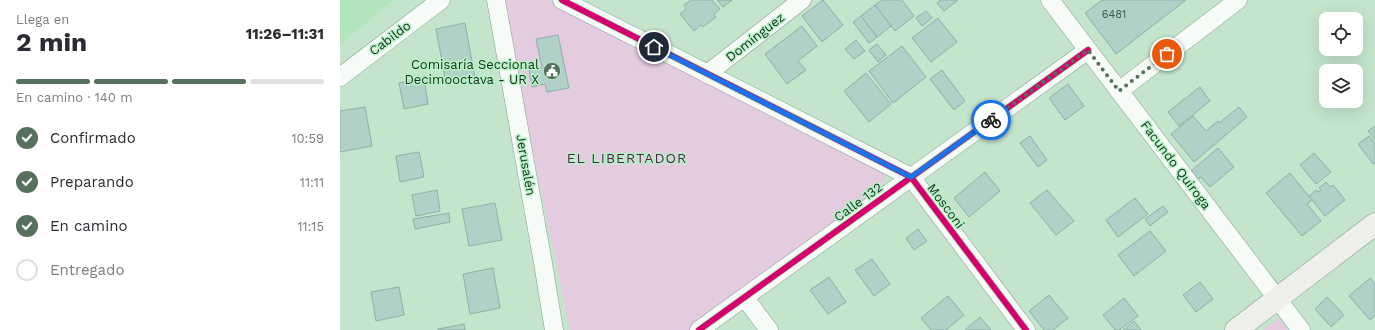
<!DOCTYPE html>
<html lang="es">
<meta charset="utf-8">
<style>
body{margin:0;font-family:"Work Sans",sans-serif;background:#f7f7f7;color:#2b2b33;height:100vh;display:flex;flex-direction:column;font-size:15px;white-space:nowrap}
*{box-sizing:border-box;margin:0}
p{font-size:13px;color:#7c7c81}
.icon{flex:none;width:22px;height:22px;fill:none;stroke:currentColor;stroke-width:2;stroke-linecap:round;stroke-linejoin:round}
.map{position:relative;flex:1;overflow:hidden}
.drawer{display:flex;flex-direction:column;background:#fff;width:340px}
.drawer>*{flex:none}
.controls{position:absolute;left:979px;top:12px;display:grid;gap:8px}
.controls a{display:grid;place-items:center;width:44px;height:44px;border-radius:8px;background:#fff;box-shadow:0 4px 16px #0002;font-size:20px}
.pin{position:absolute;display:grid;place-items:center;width:34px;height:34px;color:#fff;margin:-17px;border:2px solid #fff;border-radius:50%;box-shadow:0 1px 4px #0007}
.courier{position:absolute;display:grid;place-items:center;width:40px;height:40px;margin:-20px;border:3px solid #1a73e8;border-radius:50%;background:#fff;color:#222;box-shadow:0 1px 5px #0007}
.summary em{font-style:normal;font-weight:700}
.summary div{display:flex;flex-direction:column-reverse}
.summary{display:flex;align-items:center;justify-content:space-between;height:68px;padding:0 16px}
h1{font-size:26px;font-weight:700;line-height:30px}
.bar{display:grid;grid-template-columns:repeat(4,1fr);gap:6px 4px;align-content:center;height:48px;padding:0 16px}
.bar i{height:5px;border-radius:3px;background:#e1e1e2}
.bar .selected{background:#56705c}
.bar p{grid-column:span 4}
ol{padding:0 16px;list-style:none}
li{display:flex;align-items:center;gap:12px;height:44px}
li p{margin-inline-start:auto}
li .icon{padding:4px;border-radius:50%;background:#56705c;color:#fff;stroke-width:4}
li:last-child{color:#7c7c81}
li i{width:22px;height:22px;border:2px solid #e1e1e2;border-radius:50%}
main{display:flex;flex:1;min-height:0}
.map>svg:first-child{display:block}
.built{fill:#b3e6bf}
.green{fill:#e3cbe0}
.building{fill:#b1d0c8;stroke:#90b0a8}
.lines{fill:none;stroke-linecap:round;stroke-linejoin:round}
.minor-casing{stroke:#869f8d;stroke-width:19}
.secondary-casing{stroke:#869f8d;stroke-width:23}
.minor{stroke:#f6fbf7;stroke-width:18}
.secondary{stroke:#eeefeb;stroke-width:22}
.cycleway-casing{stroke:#b7f2c5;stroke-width:8}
.cycleway{stroke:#d6006c;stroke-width:6}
.done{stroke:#56705c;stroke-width:4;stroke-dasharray:0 7.2}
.route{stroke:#1a73e8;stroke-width:5}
.labels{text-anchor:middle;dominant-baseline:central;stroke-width:3;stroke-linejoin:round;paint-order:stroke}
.number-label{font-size:11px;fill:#40594a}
.street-label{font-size:13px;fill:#1a3120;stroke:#b7f2c5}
.poi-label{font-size:13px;fill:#1a3120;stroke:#b7f2c5;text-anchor:end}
.neighbourhood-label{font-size:14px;letter-spacing:1px;fill:#531f4e;stroke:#b7f2c5}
</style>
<main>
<section class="drawer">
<div class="summary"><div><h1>2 min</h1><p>Llega en</p></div><em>11:26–11:31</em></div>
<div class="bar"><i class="selected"></i><i class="selected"></i><i class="selected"></i><i></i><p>En camino · 140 m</p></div>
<ol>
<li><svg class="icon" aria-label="check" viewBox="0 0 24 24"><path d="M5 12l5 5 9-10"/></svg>Confirmado<p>10:59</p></li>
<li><svg class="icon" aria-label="check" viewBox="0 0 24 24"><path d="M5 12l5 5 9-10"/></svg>Preparando<p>11:11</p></li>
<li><svg class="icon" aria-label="check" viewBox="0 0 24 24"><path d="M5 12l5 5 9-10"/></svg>En camino<p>11:15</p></li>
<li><i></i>Entregado</li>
</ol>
</section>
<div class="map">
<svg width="1035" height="330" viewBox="0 0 1035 330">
<rect width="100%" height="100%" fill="#c4e5cc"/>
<path class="built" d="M0,0h53l-53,45z"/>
<g class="green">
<path d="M161,0h55l331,173 -9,19 -189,138h-119z"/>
<path d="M938,318l10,12h-25z"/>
</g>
<g class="building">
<path d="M351,0h21l8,9 -6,5 2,3 -13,10 -2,-2 -7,6 -14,-17 6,-5 -2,-4z"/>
<path d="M377,0h15l-9,7z"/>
<path d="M483,0l20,25 -21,17 -20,-26z"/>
<path d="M542,0h20l12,16 -19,15 -20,-26z"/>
<path d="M600,0h18l-14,11 -7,-8z"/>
<path d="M762,0h84l-70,54 -31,-41z"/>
<path d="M535,5l16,21 -14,11 -16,-21z"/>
<path d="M586,11l6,7 -10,8 -6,-8z"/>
<path d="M521,16l16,21 -8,6 -16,-21z"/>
<path d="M598,18l19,24 -26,20 -19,-24z"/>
<path d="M125,23l10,55 -29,5 -10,-54z"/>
<path d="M462,26l15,20 -19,15 8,9 -19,14 -22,-30z"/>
<path d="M218,35l11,53 -22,4 -2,-8 -13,3 -3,-17 13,-3 -6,-28z"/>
<path d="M516,40l9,11 -11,8 -9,-10z"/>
<path d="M537,44l9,11 -8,7 -9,-12z"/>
<path d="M562,46l24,31 -33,26 -24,-32z"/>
<path d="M602,70l23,31 -11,9 -24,-31z"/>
<path d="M526,73l25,31 -22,18 -25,-31z"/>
<path d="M84,78l4,26 -24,5 -5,-26z"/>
<path d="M728,84l16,22 -19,14 -16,-22z"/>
<path d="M860,87l10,14 -31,25 -11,-14z"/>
<path d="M25,107l7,39 -32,6v-41z"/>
<path d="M899,107l8,10 -53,45 -23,-28 22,-18 13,15 12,-10 1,2z"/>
<path d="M1035,126v14l-7,-9z"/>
<path d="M690,136l17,24 -9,7 -18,-24z"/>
<path d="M1029,136l6,8v19l-2,1 -15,-20z"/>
<path d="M878,148l16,19 -24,20 -9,-10 -4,3 -7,-8z"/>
<path d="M79,152l5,25 -24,5 -4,-26z"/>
<path d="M974,153l17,19 -15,12 -16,-19z"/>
<path d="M645,172l15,19 -31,26 -15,-19z"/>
<path d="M950,173l22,27 -5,4 14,17 -19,15 -36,-43z"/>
<path d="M986,182l4,5 3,-2 12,15 -20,16 -16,-20 7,-6 3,2 2,-2 -2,-2z"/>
<path d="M97,190l3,21 -24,5 -4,-21z"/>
<path d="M707,190l27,31 -18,14 -26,-32z"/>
<path d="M795,198l13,16 -30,23 -12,-17z"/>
<path d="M155,203l7,37 -33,6 -7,-37z"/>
<path d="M823,206l5,6 -18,14 -5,-7z"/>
<path d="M109,213l1,9 -35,7 -2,-10z"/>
<path d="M578,229l9,12 -13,9 -8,-12z"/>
<path d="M810,231l16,20 -32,25 -16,-21z"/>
<path d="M532,259l18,25 -16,12 -19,-26z"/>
<path d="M153,268l7,40 -30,6 -7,-40z"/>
<path d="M489,277l17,25 -18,12 -18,-24z"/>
<path d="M1030,278l5,6v31l-5,5 -21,-24z"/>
<path d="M860,282l13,17 -17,13 -13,-17z"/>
<path d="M59,287l5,28 -28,6 -5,-29z"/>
<path d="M709,295l19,23 -15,12h-9l-15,-19z"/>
<path d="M608,296l16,19 -18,15h-15l-10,-12z"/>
<path d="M987,297l17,18 -13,12 -16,-18z"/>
<path d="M784,298l14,18 -19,14h-4l-12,-15z"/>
<path d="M640,317l11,13h-26z"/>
<path d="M794,321l7,9h-18z"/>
<path d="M124,324l1,6h-27v-1z"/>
</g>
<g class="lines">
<defs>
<g id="minor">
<path d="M156,0l47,263 11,67"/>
<path d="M222,0l349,177 115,153"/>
<path d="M710,0l251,330"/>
<path d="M367,74l95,-74"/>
<path d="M0,77l101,-77"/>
<path d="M779,91l119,-91"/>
<path d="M405,298l24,32"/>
<path d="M359,330l389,-280"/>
</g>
<path id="secondary" d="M896,330l139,-106"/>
</defs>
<use href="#minor" class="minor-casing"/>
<use href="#secondary" class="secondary-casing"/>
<use href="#minor" class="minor"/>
<use href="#secondary" class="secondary"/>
<defs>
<g id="cycleway">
<path d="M222,0l349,177 115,153"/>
<path d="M359,330l389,-280"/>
</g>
</defs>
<use href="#cycleway" class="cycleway-casing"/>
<use href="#cycleway" class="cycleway"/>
</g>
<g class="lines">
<path class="done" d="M651,120l97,-70 31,41 48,-37"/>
<path class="route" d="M314,47l257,130 80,-57"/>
</g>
<defs>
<symbol id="civic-disc" viewBox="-11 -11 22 22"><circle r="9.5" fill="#56705c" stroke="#b7f2c5"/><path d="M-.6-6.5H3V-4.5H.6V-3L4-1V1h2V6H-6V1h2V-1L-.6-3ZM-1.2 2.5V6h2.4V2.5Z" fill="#fff"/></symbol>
</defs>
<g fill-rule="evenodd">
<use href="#civic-disc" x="202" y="61" width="20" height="20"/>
</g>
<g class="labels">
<g class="number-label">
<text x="774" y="14">6481</text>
</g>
<g class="street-label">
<text transform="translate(415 37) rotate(-38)">Domínguez</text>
<text transform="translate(50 38) rotate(-37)">Cabildo</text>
<text transform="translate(186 165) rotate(80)">Jerusalén</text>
<text transform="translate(836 165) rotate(53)">Facundo Quiroga</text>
<text transform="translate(518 202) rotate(-36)">Calle 132</text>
<text transform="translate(606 206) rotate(53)">Mosconi</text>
</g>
<g class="poi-label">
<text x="199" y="64">Comisaría Seccional<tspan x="199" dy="15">Decimooctava - UR X</tspan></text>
</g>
<g class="neighbourhood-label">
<text x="287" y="158">EL LIBERTADOR</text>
</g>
</g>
</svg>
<div class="controls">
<a><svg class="icon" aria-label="locate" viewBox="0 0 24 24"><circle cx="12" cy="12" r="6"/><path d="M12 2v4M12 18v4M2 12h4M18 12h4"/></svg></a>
<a><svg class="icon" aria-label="layers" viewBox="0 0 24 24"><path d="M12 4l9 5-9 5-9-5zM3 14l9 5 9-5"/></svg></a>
</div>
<div class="pin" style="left:827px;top:54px;background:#ea580c"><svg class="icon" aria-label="bag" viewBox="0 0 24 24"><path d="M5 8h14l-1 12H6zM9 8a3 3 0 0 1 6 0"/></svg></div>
<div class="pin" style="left:314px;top:47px;background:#1f2937"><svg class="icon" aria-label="home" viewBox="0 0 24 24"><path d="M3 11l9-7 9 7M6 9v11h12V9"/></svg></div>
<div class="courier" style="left:651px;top:120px"><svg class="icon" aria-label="bike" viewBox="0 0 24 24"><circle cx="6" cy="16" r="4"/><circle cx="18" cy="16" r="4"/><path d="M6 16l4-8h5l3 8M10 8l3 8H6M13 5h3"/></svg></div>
</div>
</main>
